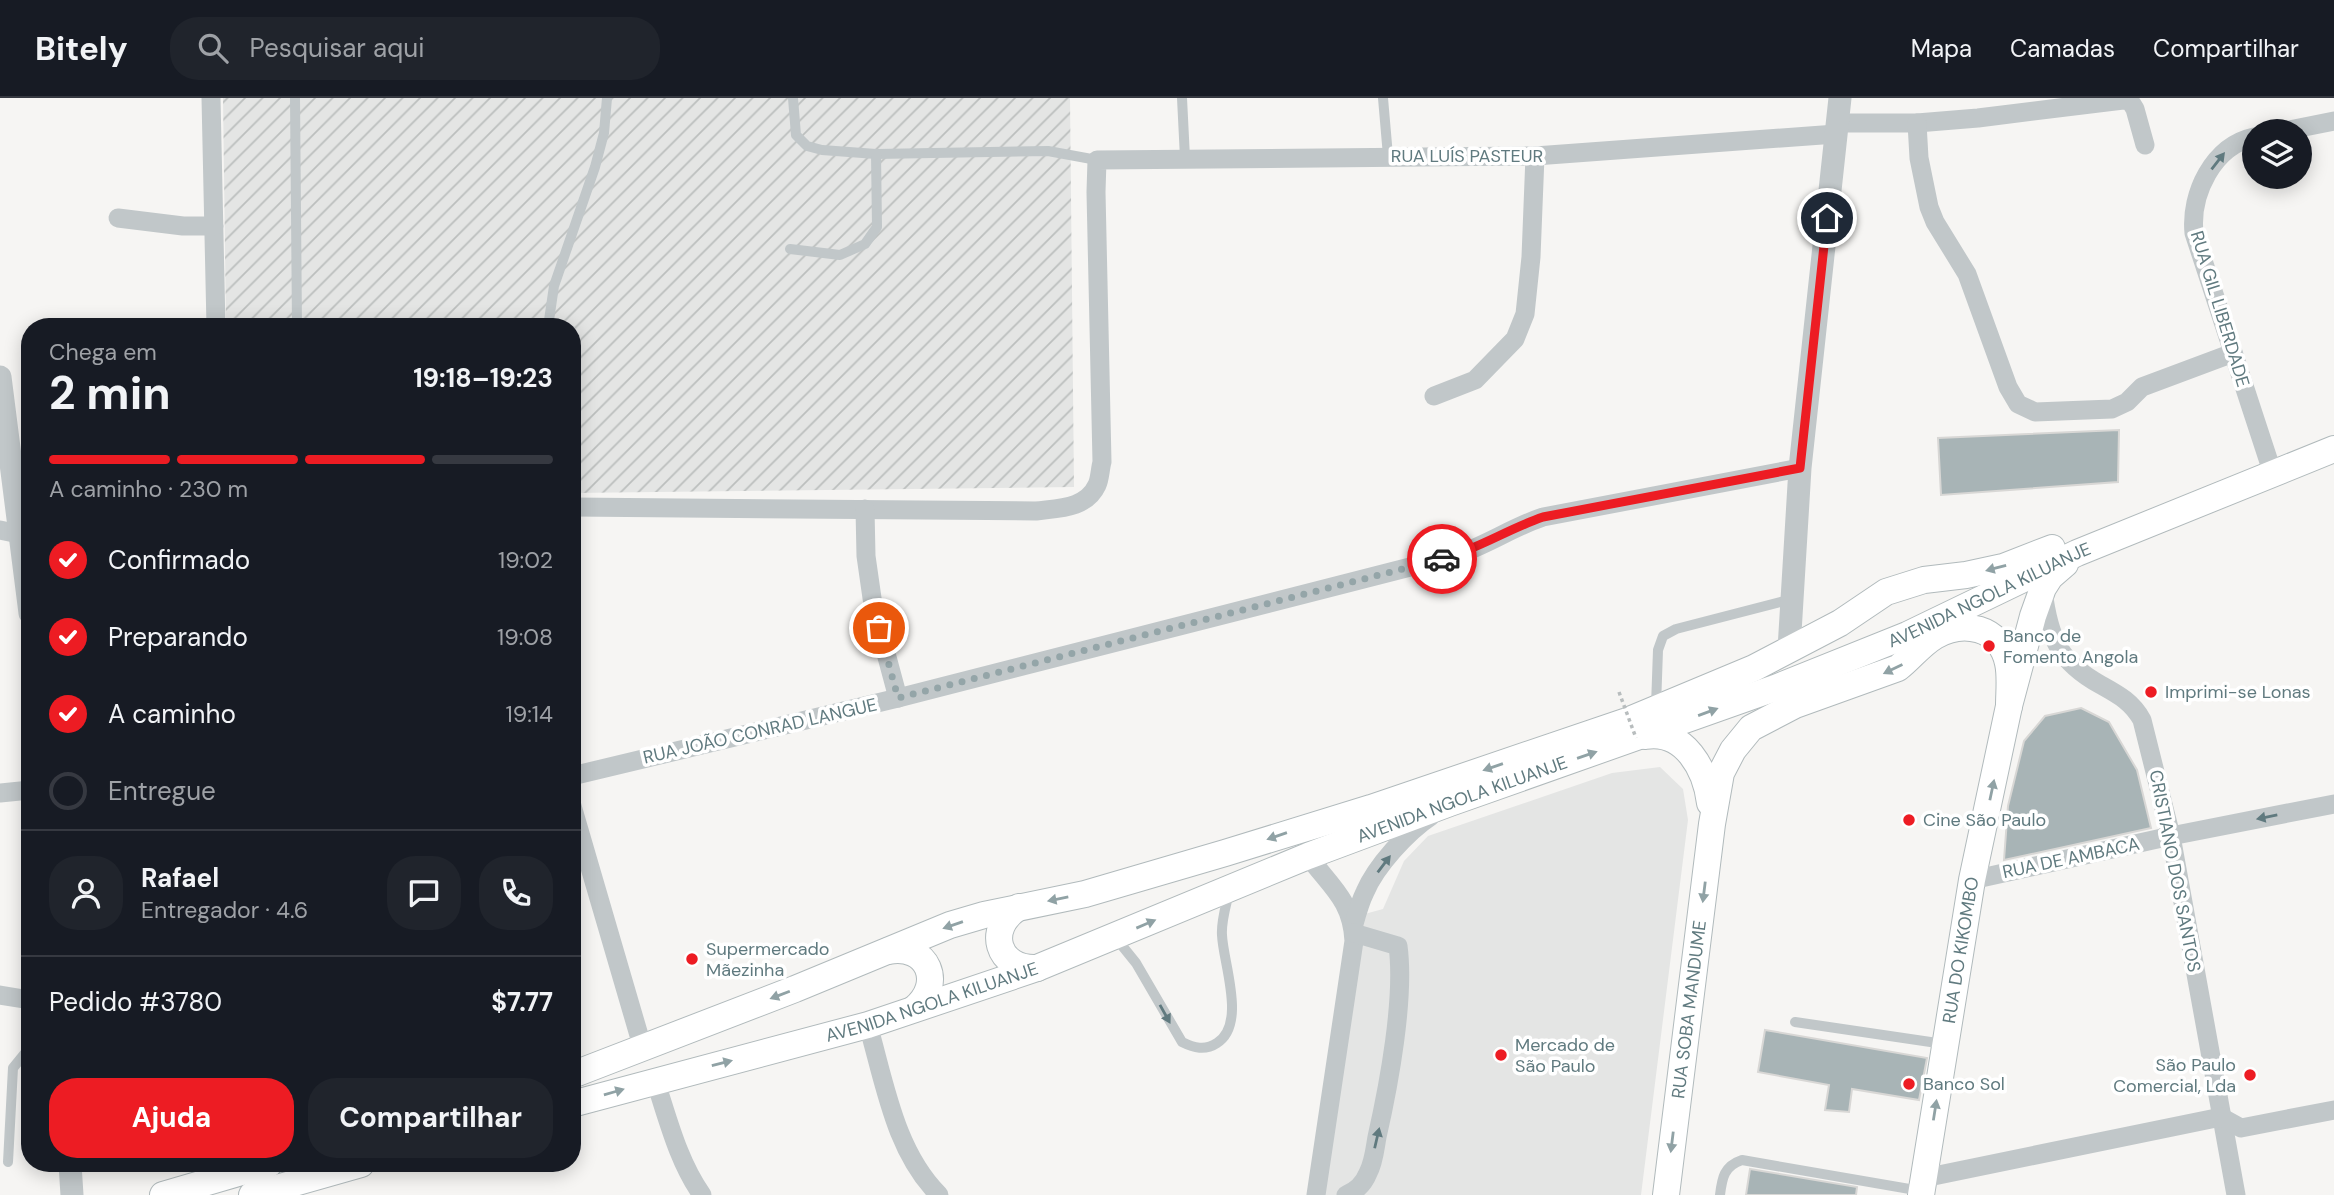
<!DOCTYPE html>
<html lang="pt">
<meta charset="utf-8">
<style>
body{margin:0;font-family:"DM Sans",sans-serif;background:#20242c;color:#f1f3f6;height:100vh;display:flex;flex-direction:column;font-size:26px;white-space:nowrap}
*{box-sizing:border-box;margin:0}
p{font-size:23px;color:#9ea1a6}
.icon{flex:none;width:38px;height:38px;fill:none;stroke:currentColor;stroke-width:2;stroke-linecap:round;stroke-linejoin:round}
.map{position:relative;flex:1;overflow:hidden}
.details{position:absolute;left:21px;top:220px;width:560px;height:854px;display:flex;flex-direction:column;background:#171b24;border-radius:28px;box-shadow:0 4px 18px #0003}
.details>*{flex:none}
.fabs{position:absolute;left:2242px;top:21px;display:grid;gap:14px}
.fabs a{display:grid;place-items:center;width:70px;height:70px;border-radius:50%;background:#171b24;box-shadow:0 4px 18px #0003;font-size:35px}
.pin{position:absolute;display:grid;place-items:center;width:60px;height:60px;color:#fff;margin:-30px;border:4px solid #fff;border-radius:50%;box-shadow:0 2px 7px #0007}
.courier{position:absolute;display:grid;place-items:center;width:70px;height:70px;margin:-35px;border:5px solid #ed1c23;border-radius:50%;background:#fff;color:#222;box-shadow:0 2px 9px #0007}
.headline em{font-style:normal;font-weight:700}
.headline div{display:flex;flex-direction:column-reverse}
.headline{display:flex;align-items:center;justify-content:space-between;height:119px;padding:0 28px}
h1{font-size:46px;font-weight:700;line-height:52px}
.bar{display:grid;grid-template-columns:repeat(4,1fr);gap:10px 7px;align-content:center;height:84px;padding:0 28px}
.bar i{height:9px;border-radius:5px;background:#363941}
.bar .active{background:#ed1c23}
.bar p{grid-column:span 4}
.line{display:flex;align-items:center;gap:18px;padding:0 28px;border-top:2px solid #363941}
.line div{flex:1}
.round{display:grid;place-items:center;flex:none;width:74px;height:74px;border-radius:28px;background:#20242c}
ol{padding:0 28px;list-style:none}
li{display:flex;align-items:center;gap:21px;height:77px}
li p{margin-inline-start:auto}
li .icon{padding:7px;border-radius:50%;background:#ed1c23;color:#fff;stroke-width:4}
li:last-child{color:#9ea1a6}
li i{width:38px;height:38px;border:4px solid #363941;border-radius:50%}
.cta{display:flex;gap:14px;margin-top:auto;padding:14px 28px}
.cta a{flex:1;height:80px;border-radius:28px;background:#ed1c23;color:#fff;font-size:28px;font-weight:700;line-height:80px;text-align:center}
.cta a+a{background:#20242c;color:#f1f3f6}
header{display:flex;align-items:center;gap:42px;box-sizing:border-box;height:98px;padding:0 35px;background:#171b24;border-bottom:2px solid #363941}
header strong{font-size:33px}
nav{display:flex;gap:38px;margin-inline-start:auto;font-size:24px}
.search{width:490px;height:63px;background:#20242c;display:flex;align-items:center;gap:18px;box-sizing:border-box;padding:0 24px;border-radius:28px;color:#9ea1a6;font-size:26px}
.map>svg:first-child{display:block}
.built{fill:#e4e5e4}
.industrial{fill:url(#industrial-furrows)}
.building{fill:#a8b4b6;stroke:#d8d7d5;stroke-width:2}
.lines{fill:none;stroke-linecap:round;stroke-linejoin:round}
.secondary-casing{stroke:#b1babc;stroke-width:28}
.service{stroke:#c1c7c9;stroke-width:10}
.minor{stroke:#c1c7c9;stroke-width:19}
.tertiary{stroke:#c1c7c9;stroke-width:23}
.secondary{stroke:#fff;stroke-width:26}
.path-bridge{stroke:#b8bdbe;stroke-width:3.5;stroke-dasharray:3.5 3.5;stroke-linecap:butt}
.oneway{fill:#607a7f}
.oneway2{fill:#90a2a5}
.done{stroke:#94a5a8;stroke-width:7;stroke-dasharray:0 12.6}
.route{stroke:#ed1c23;stroke-width:9}
.poi-dot{fill:#ed1c23;stroke:#fff;stroke-width:2.5}
.labels{text-anchor:middle;dominant-baseline:central;stroke-width:7;stroke-linejoin:round;paint-order:stroke}
.street-label{font-size:18px;fill:#607a7f;stroke:#fff}
.poi-label{font-size:18px;fill:#607a7f;stroke:#fff;text-anchor:start}
</style>
<header>
<strong>Bitely</strong>
<div class="search"><svg class="icon" aria-label="search" viewBox="0 0 24 24"><circle cx="10" cy="10" r="6"/><path d="M15 15l6 6"/></svg>Pesquisar aqui</div>
<nav><a>Mapa</a><a>Camadas</a><a>Compartilhar</a></nav>
</header>
<div class="map">
<svg width="2334" height="1097" viewBox="0 0 2334 1097">
<defs>
<pattern id="industrial-furrows" width="10" height="10" patternUnits="userSpaceOnUse" patternTransform="scale(1.75)"><rect width="10" height="10" fill="#e4e5e4"/><path d="M-1 1l2-2M0 10L10 0M9 11l2-2" fill="none" stroke="#bcbfbe"/></pattern>
</defs>
<rect width="100%" height="100%" fill="#f6f5f3"/>
<path class="built" d="M1660,669l23,22 5,31 -47,375h-317l37,-280 22,-6 21,-48 24,-25 184,-63z"/>
<path class="industrial" d="M223,0h847l4,389 -502,6v-166h-346z"/>
<g class="building">
<path d="M2119,332l-1,52 -177,13 -3,-57z"/>
<path d="M2081,610l28,14 28,48 14,58 -147,32 4,-54 16,-65 21,-25z"/>
<path d="M1765,932l162,28 -8,42 -67,-11 -3,23 -24,-2 4,-25 -71,-13z"/>
<path d="M1750,1071l107,18 -1,8h-110z"/>
</g>
<g class="lines">
<defs>
<g id="secondary">
<path d="M1645,638c40,-7 61,34 65,67"/>
<path d="M1019,809c-34,21 -22,63 18,61"/>
<path d="M888,853c40,-8 57,33 26,58"/>
<path d="M572,977l223,-86 155,-64 34,-10 101,-21 140,-41 146,-45 256,-87 127,-53 86,-45 46,-31 38,-12 42,-5 37,-8 49,-19"/>
<path id="s1" d="M572,1006l296,-79 169,-57 271,-112 142,-53 325,-115 132,-53 170,-82 257,-104"/>
<path d="M163,1097l106,-31"/>
<path d="M252,1097l109,-31"/>
<path id="s2" d="M1666,1097l46,-371 9,-51 12,-23 18,-22 44,-23 103,-37c13,-10 22,-23 37,-32 28,-16 65,-10 73,27 3,13 1,29 1,43"/>
<path id="s3" d="M1921,1097l51,-315 37,-174 24,-90 10,-28 7,-11 15,-13"/>
</g>
</defs>
<use href="#secondary" class="secondary-casing"/>
<g class="service">
<path d="M295,0l2,229"/>
<path d="M793,0l3,37 11,11 15,4 54,4 172,-3 49,9"/>
<path d="M1182,0l3,60"/>
<path d="M1383,0l5,58"/>
<path d="M790,151l50,6 25,-11 12,-17 -1,-73"/>
<path d="M548,229l6,-41 41,-119 9,-34 3,-35"/>
<path d="M1656,608l2,-56 5,-14 13,-7 116,-30"/>
<path d="M1115,839l21,26 46,79c12,6 23,9 35,1 30,-19 6,-80 5,-108 -1,-14 4,-29 7,-43"/>
<path d="M1795,924l149,22"/>
<path d="M8,1064l5,-94 13,-16 4,-1"/>
<path d="M1720,1097c2,-17 4,-29 22,-35l179,31"/>
</g>
<g class="minor">
<path d="M211,0l5,229"/>
<path d="M1838,25h79l61,-5 145,-18 7,1 5,8 10,36"/>
<path d="M1917,25l2,35 10,49 6,15 32,52 41,113 10,17 17,8 77,-3 15,-7 15,-15 91,-34"/>
<path d="M2284,33l50,-10"/>
<path d="M2254,39c-41,9 -64,57 -60,96l75,229"/>
<path d="M118,120l65,8h31"/>
<path d="M1434,298l41,-16 40,-41 10,-25 6,-57 4,-101"/>
<path d="M572,409l464,4c22,-3 50,-2 61,-26 3,-6 3,-16 5,-23l-6,-270 1,-32 438,-4 301,-22"/>
<path d="M865,411l1,47 7,49 25,93"/>
<path d="M0,432l19,4"/>
<path d="M2043,493c6,47 16,71 58,94 18,10 31,17 41,35l29,116 65,359"/>
<path d="M572,678l326,-78 559,-143c30,-10 56,-28 86,-38l257,-49"/>
<path d="M0,695l30,-3"/>
<path d="M572,708l71,243"/>
<path d="M1308,758c23,31 44,44 46,85l-38,254"/>
<path d="M1972,782l199,-44 163,-32"/>
<path d="M1354,826c3,-11 6,-22 11,-32 11,-26 42,-60 66,-76"/>
<path d="M0,897l30,5"/>
<path d="M868,927c17,59 27,126 71,170"/>
<path d="M655,982c13,39 23,81 47,115"/>
<path d="M1924,1080l297,-61 20,11 93,-18"/>
<path d="M1346,1097c10,-4 18,-12 22,-22 6,-11 7,-25 9,-36 12,-53 28,-139 21,-191l-44,-13"/>
</g>
<g class="tertiary">
<path d="M0,279l30,236"/>
<path d="M1789,551l11,-181 40,-370"/>
<path d="M70,1066l2,31"/>
</g>
<use href="#secondary" class="secondary"/>
<path class="path-bridge" d="M1619,594l17,46"/>
</g>
<defs><path id="oneway-solid" d="M-6-.8H1V-3.2L6.5 0L1 3.2V.8H-6Z" transform="scale(1.75)"/></defs>
<g class="oneway">
<use href="#oneway-solid" transform="translate(2218 63) rotate(-52)"/>
<use href="#oneway-solid" transform="translate(2267 719) rotate(169)"/>
<use href="#oneway-solid" transform="translate(1384 766) rotate(-53)"/>
<use href="#oneway-solid" transform="translate(1165 916) rotate(61)"/>
<use href="#oneway-solid" transform="translate(1377 1040) rotate(-77)"/>
</g>
<g class="oneway2">
<use href="#oneway-solid" transform="translate(1996 470) rotate(165)"/>
<use href="#oneway-solid" transform="translate(1893 571) rotate(154)"/>
<use href="#oneway-solid" transform="translate(1708 614) rotate(-20)"/>
<use href="#oneway-solid" transform="translate(1587 657) rotate(-19)"/>
<use href="#oneway-solid" transform="translate(1493 669) rotate(161)"/>
<use href="#oneway-solid" transform="translate(1992 692) rotate(-78)"/>
<use href="#oneway-solid" transform="translate(1277 738) rotate(161)"/>
<use href="#oneway-solid" transform="translate(1704 794) rotate(97)"/>
<use href="#oneway-solid" transform="translate(1058 801) rotate(169)"/>
<use href="#oneway-solid" transform="translate(1146 826) rotate(-23)"/>
<use href="#oneway-solid" transform="translate(953 827) rotate(161)"/>
<use href="#oneway-solid" transform="translate(780 897) rotate(159)"/>
<use href="#oneway-solid" transform="translate(722 965) rotate(-14)"/>
<use href="#oneway-solid" transform="translate(614 994) rotate(-16)"/>
<use href="#oneway-solid" transform="translate(1935 1012) rotate(-81)"/>
<use href="#oneway-solid" transform="translate(1672 1044) rotate(97)"/>
</g>
<g class="lines">
<path class="done" d="M879,530l19,70 544,-139"/>
<path class="route" d="M1442,461c36,-10 66,-30 101,-42l257,-49 27,-250"/>
</g>
<g class="poi-dot">
<circle cx="1989" cy="548" r="7"/>
<circle cx="2151" cy="594" r="7"/>
<circle cx="1909" cy="722" r="7"/>
<circle cx="692" cy="861" r="7"/>
<circle cx="1501" cy="957" r="7"/>
<circle cx="2250" cy="977" r="7"/>
<circle cx="1909" cy="986" r="7"/>
</g>
<g class="labels">
<g class="street-label">
<text x="1467" y="58">RUA LUÍS PASTEUR</text>
<text transform="translate(2220 211) rotate(73)">RUA GIL LIBERDADE</text>
<text stroke="none"><textPath href="#s1" startOffset="1508">AVENIDA NGOLA KILUANJE</textPath></text>
<text transform="translate(760 633) rotate(-13)">RUA JOÃO CONRAD LANGUE</text>
<text stroke="none"><textPath href="#s1" startOffset="942">AVENIDA NGOLA KILUANJE</textPath></text>
<text transform="translate(2071 760) rotate(-12)">RUA DE AMBACA</text>
<text transform="translate(2175 773) rotate(79)">CRISTIANO DOS SANTOS</text>
<text stroke="none"><textPath href="#s3" startOffset="248">RUA DO KIKOMBO</textPath></text>
<text stroke="none"><textPath href="#s1" startOffset="374">AVENIDA NGOLA KILUANJE</textPath></text>
<text stroke="none"><textPath href="#s2" startOffset="187">RUA SOBA MANDUME</textPath></text>
</g>
<g class="poi-label">
<text x="2003" y="538">Banco de<tspan x="2003" dy="21">Fomento Angola</tspan></text>
<text x="2165" y="594">Imprimi-se Lonas</text>
<text x="1923" y="722">Cine São Paulo</text>
<text x="706" y="851">Supermercado<tspan x="706" dy="21">Mãezinha</tspan></text>
<text x="1515" y="947">Mercado de<tspan x="1515" dy="21">São Paulo</tspan></text>
<text x="2236" y="967" text-anchor="end">São Paulo<tspan x="2236" dy="21">Comercial, Lda</tspan></text>
<text x="1923" y="986">Banco Sol</text>
</g>
</g>
</svg>
<div class="fabs">
<a><svg class="icon" aria-label="layers" viewBox="0 0 24 24"><path d="M12 4l9 5-9 5-9-5zM3 14l9 5 9-5"/></svg></a>
</div>
<div class="pin" style="left:879px;top:530px;background:#ea580c"><svg class="icon" aria-label="bag" viewBox="0 0 24 24"><path d="M5 8h14l-1 12H6zM9 8a3 3 0 0 1 6 0"/></svg></div>
<div class="pin" style="left:1827px;top:120px;background:#1f2937"><svg class="icon" aria-label="home" viewBox="0 0 24 24"><path d="M3 11l9-7 9 7M6 9v11h12V9"/></svg></div>
<div class="courier" style="left:1442px;top:461px"><svg class="icon" aria-label="car" viewBox="0 0 24 24"><path d="M5 17H2v-5l4-1 3-4h7l3 4 3 1v5h-3M9 17h6M6 11h13"/><circle cx="7" cy="17" r="2"/><circle cx="17" cy="17" r="2"/></svg></div>
<section class="details">
<div class="headline"><div><h1>2 min</h1><p>Chega em</p></div><em>19:18–19:23</em></div>
<div class="bar"><i class="active"></i><i class="active"></i><i class="active"></i><i></i><p>A caminho · 230 m</p></div>
<ol>
<li><svg class="icon" aria-label="check" viewBox="0 0 24 24"><path d="M5 12l5 5 9-10"/></svg>Confirmado<p>19:02</p></li>
<li><svg class="icon" aria-label="check" viewBox="0 0 24 24"><path d="M5 12l5 5 9-10"/></svg>Preparando<p>19:08</p></li>
<li><svg class="icon" aria-label="check" viewBox="0 0 24 24"><path d="M5 12l5 5 9-10"/></svg>A caminho<p>19:14</p></li>
<li><i></i>Entregue</li>
</ol>
<div class="line" style="height:126px"><a class="round"><svg class="icon" aria-label="person" viewBox="0 0 24 24"><circle cx="12" cy="8" r="4"/><path d="M4 21q1-7 8-7t8 7"/></svg></a><div><b>Rafael</b><p>Entregador · 4.6</p></div><a class="round"><svg class="icon" aria-label="chat" viewBox="0 0 24 24"><path d="M4 5h16v11H9l-5 4z"/></svg></a><a class="round"><svg class="icon" aria-label="phone" viewBox="0 0 24 24"><path d="M5 4h4l2 5-3 2q2 4 5 5l2-3 5 2v4C11 20 4 13 5 4z"/></svg></a></div>
<div class="line" style="height:91px"><div>Pedido #3780</div><b>$7.77</b></div>
<div class="cta"><a>Ajuda</a><a>Compartilhar</a></div>
</section>
</div>
